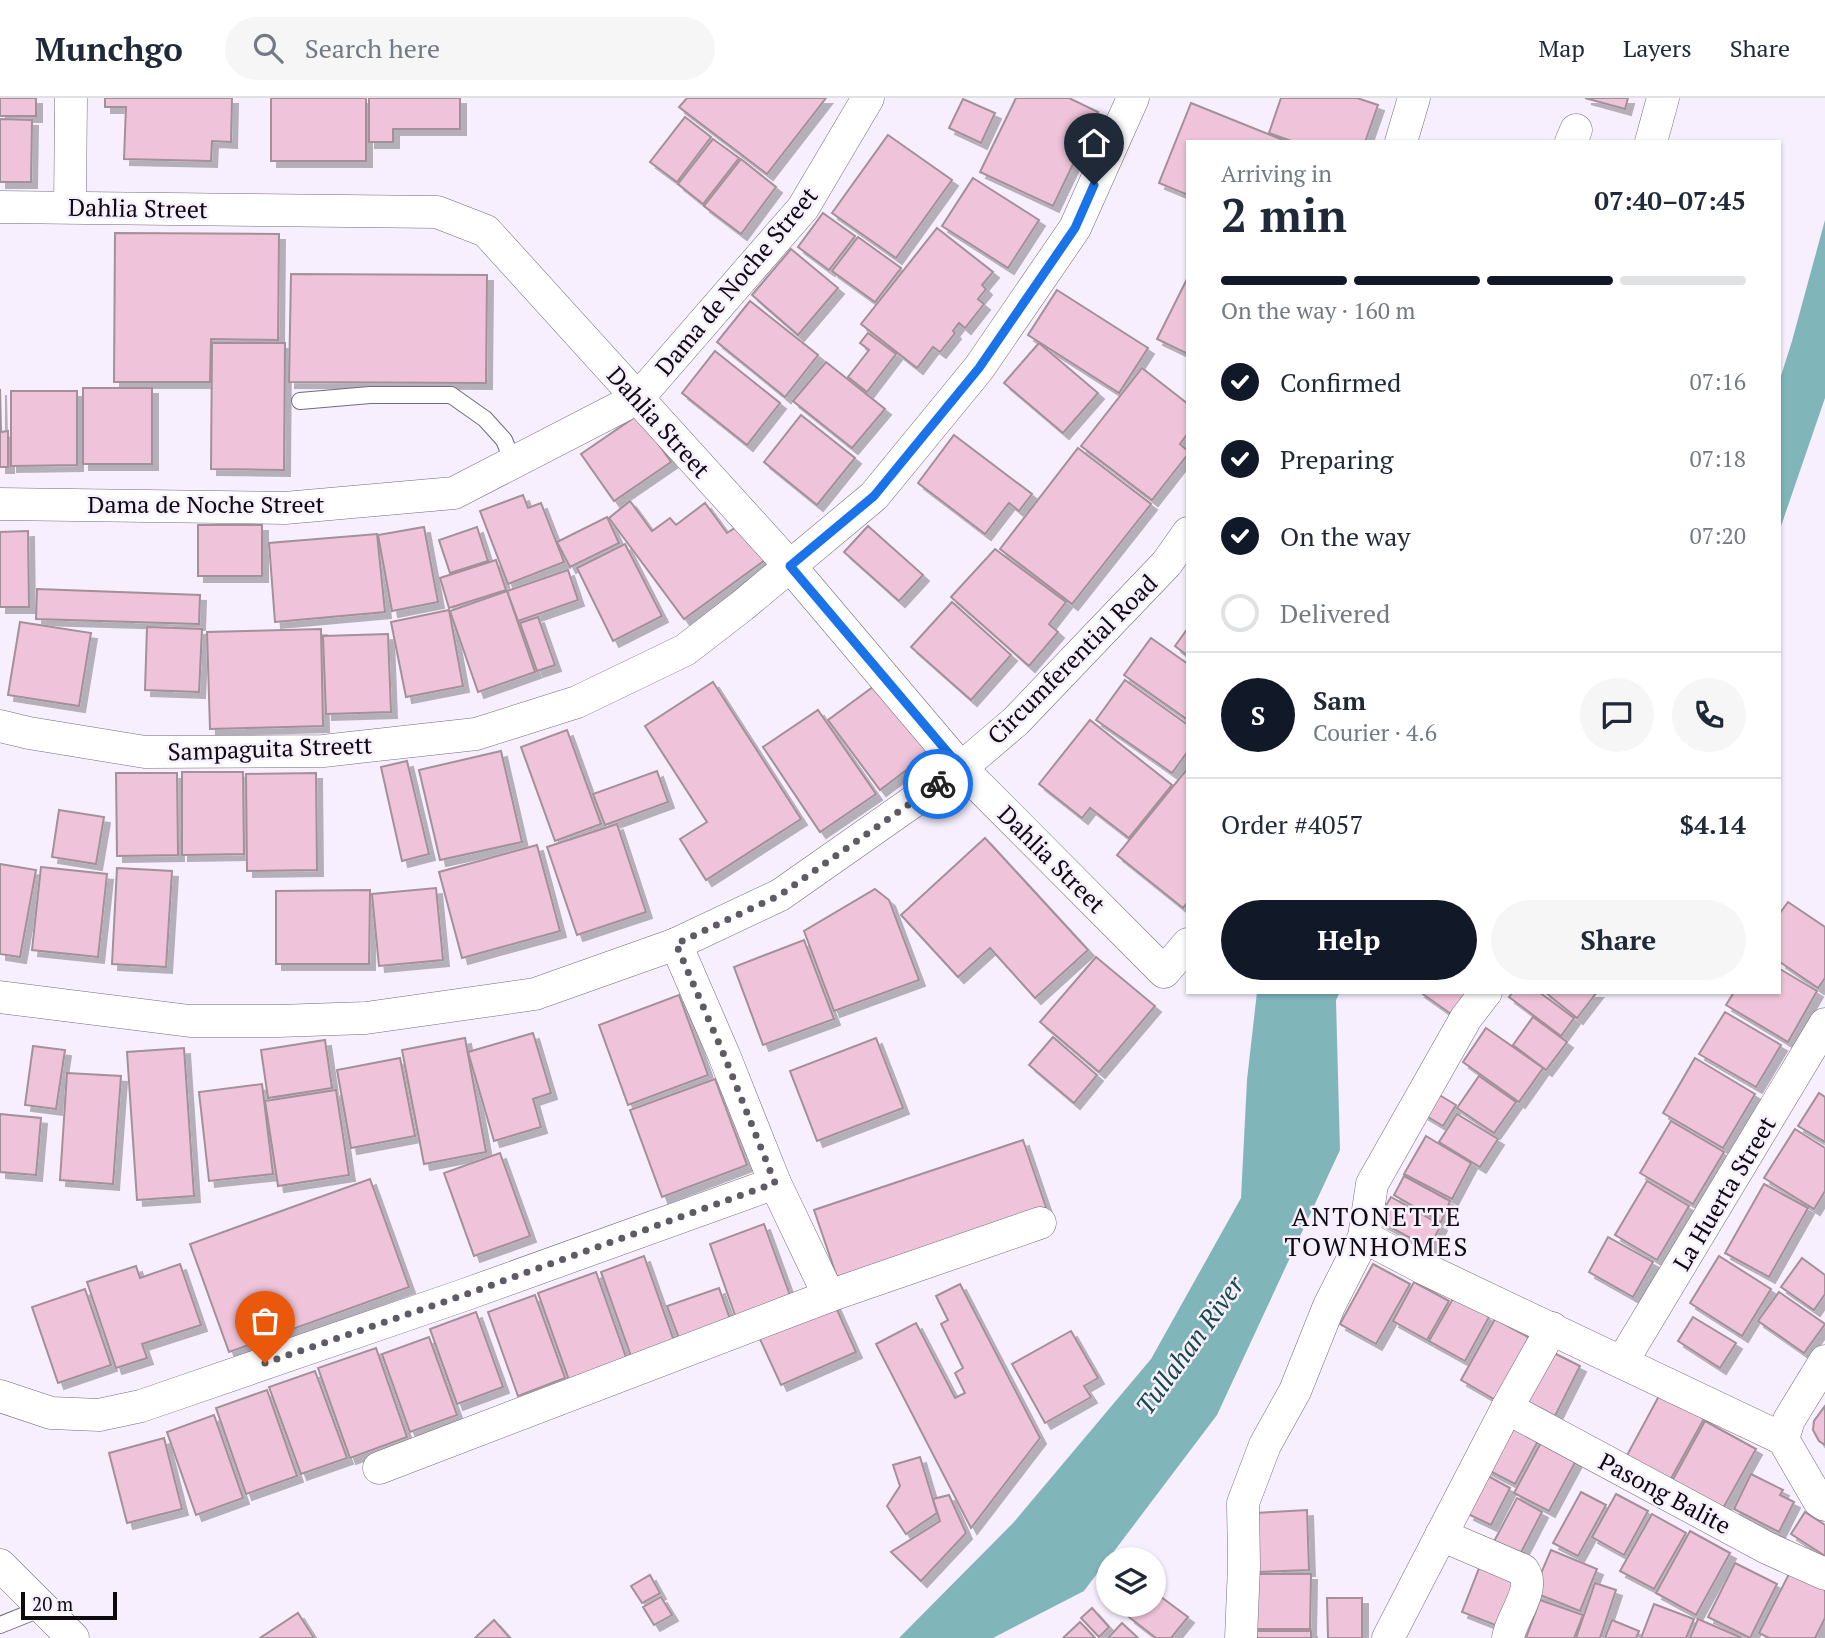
<!DOCTYPE html>
<meta charset="utf-8">
<style>
body{margin:0;font-family:"PT Serif",serif;background:#f6f6f7;color:#1f2937;height:100vh;display:flex;flex-direction:column;font-size:26px;white-space:nowrap}
*{box-sizing:border-box;margin:0}
p{font-size:23px;color:#747a83}
.icon{flex:none;width:38px;height:38px;fill:none;stroke:currentColor;stroke-width:2;stroke-linecap:round;stroke-linejoin:round}
.map{position:relative;flex:1;overflow:hidden}
.panel{position:absolute;left:1186px;top:42px;width:595px;height:854px;display:flex;flex-direction:column;background:#fff;border-radius:0px;box-shadow:0 2px 5px #0004}
.panel>*{flex:none}
.buttons{position:absolute;left:1096px;top:1449px;display:grid;gap:14px}
.buttons a{display:grid;place-items:center;width:70px;height:70px;border-radius:50%;background:#fff;box-shadow:0 2px 5px #0004;font-size:35px}
.scale{position:absolute;left:21px;bottom:18px;width:96px;box-sizing:border-box;padding-left:7px;border:4px solid #0d0a10;border-top:0;font-size:19px;line-height:24px;white-space:nowrap;color:#0d0a10;-webkit-text-stroke:5px #f7effd;paint-order:stroke}
.pin{position:absolute;display:grid;place-items:center;width:60px;height:60px;color:#fff;margin:-72px -30px;border-radius:50% 50% 50% 0;rotate:-45deg;box-shadow:0 0 7px #0007}
.pin .icon{rotate:45deg}
.courier{position:absolute;display:grid;place-items:center;width:70px;height:70px;margin:-35px;border:5px solid #1a73e8;border-radius:50%;background:#fff;color:#222;box-shadow:0 2px 9px #0007}
.headline em{font-style:normal;font-weight:700}
.headline div{display:flex;flex-direction:column-reverse}
.headline{display:flex;align-items:center;justify-content:space-between;height:119px;padding:0 35px}
h1{font-size:46px;font-weight:700;line-height:52px}
.bar{display:grid;grid-template-columns:repeat(4,1fr);gap:10px 7px;align-content:center;height:84px;padding:0 35px}
.bar i{height:9px;border-radius:5px;background:#e0e1e3}
.bar .active{background:#111827}
.bar p{grid-column:span 4}
.line{display:flex;align-items:center;gap:18px;padding:0 35px;border-top:2px solid #e0e1e3}
.line div{flex:1}
.round{display:grid;place-items:center;flex:none;width:74px;height:74px;border-radius:37px;background:#f6f6f7}
ol{padding:0 35px;list-style:none}
li{display:flex;align-items:center;gap:21px;height:77px}
li p{margin-inline-start:auto}
li .icon{padding:7px;border-radius:50%;background:#111827;color:#fff;stroke-width:4}
li:last-child{color:#747a83}
li i{width:38px;height:38px;border:4px solid #e0e1e3;border-radius:50%}
.primary-button{display:flex;gap:14px;margin-top:auto;padding:14px 35px}
.primary-button a{flex:1;height:80px;border-radius:42px;background:#111827;color:#fff;font-size:28px;font-weight:700;line-height:80px;text-align:center}
.primary-button a+a{background:#f6f6f7;color:#1f2937}
header{display:flex;align-items:center;gap:42px;box-sizing:border-box;height:98px;padding:0 35px;background:#fff;border-bottom:2px solid #e0e1e3}
header strong{font-size:33px}
nav{display:flex;gap:38px;margin-inline-start:auto;font-size:24px}
.search{width:490px;height:63px;background:#f6f6f7;display:flex;align-items:center;gap:18px;box-sizing:border-box;padding:0 24px;border-radius:38px;color:#747a83;font-size:26px}
.map>svg:first-child{display:block}
.water{fill:#80b6ba}
.building{fill:#efc4da;stroke:#a39099;stroke-width:2;filter:url(#shadow)}
.lines{fill:none;stroke-linecap:round;stroke-linejoin:round}
.lane-casing{stroke:#746b7b;stroke-width:18}
.street-casing{stroke:#746b7b;stroke-width:33}
.lane{stroke:#fff;stroke-width:16}
.street{stroke:#fff;stroke-width:32}
.done{stroke:#5f5a63;stroke-width:7;stroke-dasharray:0 12.6}
.route{stroke:#1a73e8;stroke-width:9}
.labels{text-anchor:middle;dominant-baseline:central;stroke-width:5;stroke-linejoin:round;paint-order:stroke}
.street-label{font-size:24px;fill:#0d0a10;stroke:#f7effd}
.neighbourhood-label{font-size:26px;letter-spacing:2px;fill:#0d0a10;stroke:#f7effd}
.water-label{font-size:26px;font-style:italic;fill:#16474b;stroke:#f7effd}
</style>
<header>
<strong>Munchgo</strong>
<div class="search"><svg class="icon" aria-label="search" viewBox="0 0 24 24"><circle cx="10" cy="10" r="6"/><path d="M15 15l6 6"/></svg>Search here</div>
<nav><a>Map</a><a>Layers</a><a>Share</a></nav>
</header>
<div class="map">
<svg width="1825" height="1540" viewBox="0 0 1825 1540">
<defs>
<filter id="shadow"><feDropShadow dx="6" dy="6" stdDeviation="0" flood-color="#0004"/></filter>
</defs>
<rect width="100%" height="100%" fill="#f7effd"/>
<g class="water">
<path d="M1825,122v178l-45,131v-150l12,-38z"/>
<path d="M1257,894h83l-4,8 4,150 -123,265 -133,176 -91,47h-94l115,-116 137,-163 90,-161 6,-118z"/>
</g>
<g class="building">
<rect x="0" y="0" width="36" height="18"/>
<path d="M105,0h127l-1,44 -19,-1 -1,20 -87,-2 2,-52h-21z"/>
<rect x="271" y="0" width="95" height="63"/>
<path d="M369,0h91v31h-67v13h-24z"/>
<path d="M687,0h139l-59,76 -88,-67z"/>
<path d="M1016,0h53l29,14 -45,94 -73,-34z"/>
<path d="M1281,0h76l21,7 -13,37h-71l-25,-9z"/>
<path d="M1585,0h43l-3,11z"/>
<path d="M963,1l32,14 -14,30 -32,-15z"/>
<path d="M1191,5l97,39h-100v53l-29,-12z"/>
<path d="M685,19l26,20 -34,45 -27,-20z"/>
<path d="M0,21l32,1 -1,62h-31z"/>
<path d="M888,37l64,45 -56,78 -64,-45z"/>
<path d="M713,41l26,19 -36,46 -25,-20z"/>
<path d="M741,61l35,28 -35,47 -37,-28z"/>
<path d="M973,80l66,42 -31,48 -66,-42z"/>
<path d="M823,115l32,23 -26,34 -31,-23z"/>
<path d="M937,130l56,44 -11,13 4,4 -8,10 6,5 -19,24 -6,-5 -6,8 2,2 -15,19 -7,-5 -16,21 -56,-44z"/>
<path d="M115,135l164,1 -1,106 -67,-1 -1,43h-96z"/>
<path d="M858,139l43,31 -26,34 -43,-31z"/>
<path d="M791,151l47,39 -40,47 -46,-40z"/>
<path d="M291,176l196,1 -1,108 -197,-1z"/>
<path d="M1188,179v77l-31,-15z"/>
<path d="M1057,192l91,58 -29,45 -91,-58z"/>
<path d="M750,203l68,54 -33,42 -68,-55z"/>
<path d="M868,235l28,21 -29,38 -19,-15 21,-27 -9,-7z"/>
<path d="M212,245h73l-1,127 -73,-1z"/>
<path d="M1039,245l59,50 -35,40 -59,-50z"/>
<path d="M715,253l65,52 -33,42 -65,-52z"/>
<path d="M826,264l59,47 -33,39 -59,-47z"/>
<path d="M1142,270l46,36v29l-8,11 8,7v3l-36,46 -71,-54z"/>
<rect x="83" y="290" width="69" height="76"/>
<path d="M0,291l1,43 7,-1v36h-8z"/>
<path d="M11,293h66v74l-66,1z"/>
<path d="M638,317l33,47 -57,39 -33,-47z"/>
<path d="M801,317l54,43 -38,47 -53,-43z"/>
<path d="M954,337l78,59 -13,17 -10,-8 -24,31 -67,-51z"/>
<path d="M1078,350l73,56 -79,100 -72,-55z"/>
<path d="M523,397l5,13 13,-5 23,59 -56,22 -28,-73z"/>
<path d="M630,403l22,30 18,-13 6,7 29,-22 22,30 12,-8 26,35 -81,59 -75,-101z"/>
<path d="M607,419l12,26 -49,24 -13,-25z"/>
<rect x="198" y="427" width="64" height="51"/>
<path d="M868,428l55,49 -24,26 -55,-49z"/>
<path d="M424,429l14,75 -46,9 -14,-76z"/>
<path d="M477,429l11,34 -38,12 -11,-33z"/>
<path d="M28,433l1,76h-29v-75z"/>
<path d="M377,436l8,78 -110,10 -6,-79z"/>
<path d="M625,446l37,72 -49,25 -36,-73z"/>
<path d="M995,451l71,53 -17,22 9,8 -29,34 -78,-69z"/>
<path d="M496,462l10,30 -57,18 -9,-30z"/>
<path d="M568,472l10,30 -60,21 -11,-30z"/>
<path d="M37,491l163,6 -1,29 -163,-5z"/>
<path d="M507,493l28,81 -57,20 -28,-81z"/>
<path d="M952,504l59,53 -40,45 -60,-53z"/>
<path d="M449,512l14,76 -57,11 -15,-75z"/>
<path d="M538,519l17,48 -18,6 -17,-48z"/>
<path d="M20,524l71,11 -12,73 -71,-11z"/>
<path d="M147,529l55,2 -3,63 -54,-2z"/>
<path d="M1188,530v28l-13,-10z"/>
<path d="M321,531l2,97 -113,3 -3,-97z"/>
<path d="M388,536l3,78 -65,2 -3,-78z"/>
<path d="M1151,540l37,26v56l-64,-45z"/>
<path d="M1125,582l63,45v26l-16,22 -76,-53z"/>
<path d="M713,584l88,137 -95,61 -26,-41 27,-17 -62,-96z"/>
<path d="M877,586l52,69 -49,37 -52,-70z"/>
<path d="M818,612l58,84 -56,38 -57,-85z"/>
<path d="M1090,622l82,65 -43,53 -39,-30 -8,10 -43,-34z"/>
<path d="M567,632l34,94 -46,17 -34,-94z"/>
<path d="M501,653l21,91 -82,18 -21,-90z"/>
<path d="M407,663l22,93 -27,7 -21,-94z"/>
<path d="M1188,670v134l-5,6 -66,-53z"/>
<path d="M657,673l11,31 -63,23 -12,-31z"/>
<path d="M182,674h61l1,82 -62,1z"/>
<path d="M116,675h61l1,82 -61,1z"/>
<path d="M316,675l1,97 -70,1 -1,-97z"/>
<path d="M59,712l45,7 -8,47 -44,-7z"/>
<path d="M617,726l29,88 -69,23 -30,-88z"/>
<path d="M985,740l103,112 -53,48 -45,-50 -32,29 -57,-62z"/>
<path d="M537,747l23,86 -98,27 -23,-86z"/>
<path d="M0,766l36,6 -16,87 -20,-3z"/>
<path d="M41,769l66,7 -9,83 -66,-7z"/>
<path d="M117,770l55,3 -6,96 -54,-3z"/>
<path d="M436,790l7,72 -64,6 -7,-72z"/>
<path d="M875,791l14,11 30,80 -85,31 -30,-80z"/>
<path d="M370,792l-1,74h-93v-73z"/>
<path d="M1788,804l37,25v51l-7,10 -38,-26v-49z"/>
<path d="M804,842l30,79 -71,26 -29,-78z"/>
<path d="M1096,859l59,49 -56,66 -59,-50z"/>
<path d="M1780,871l37,22 -29,51 -62,-37 8,-13h46z"/>
<path d="M1420,894h45l3,2 -17,20z"/>
<path d="M1513,894h26l35,26 -13,18 -52,-39z"/>
<path d="M1545,894h52l-20,26z"/>
<path d="M679,897l29,80 -80,30 -29,-80z"/>
<path d="M1725,914l56,33 -25,42 -57,-33z"/>
<path d="M1533,919l34,25 -21,28 -33,-25z"/>
<path d="M1486,930l57,40 -24,34 -56,-40z"/>
<path d="M533,935l18,60 -18,6 8,28 -47,14 -26,-89z"/>
<path d="M1053,939l44,38 -23,28 -45,-38z"/>
<path d="M465,940l21,114 -62,12 -22,-114z"/>
<path d="M876,940l27,70 -86,33 -27,-70z"/>
<path d="M325,942l7,48 -64,10 -7,-48z"/>
<path d="M33,948l32,4 -9,59 -31,-4z"/>
<path d="M184,950l10,148 -57,4 -10,-148z"/>
<path d="M400,960l15,78 -64,12 -14,-78z"/>
<path d="M1695,960l60,36 -32,54 -60,-35z"/>
<path d="M67,975l54,3 -8,108 -53,-4z"/>
<path d="M1479,978l37,26 -22,31 -37,-25z"/>
<path d="M715,981l32,86 -85,32 -32,-87z"/>
<path d="M262,986l11,90 -64,7 -10,-89z"/>
<path d="M336,992l13,85 -71,11 -13,-85z"/>
<path d="M1436,995l20,12 -13,21 -20,-12z"/>
<path d="M1819,995l6,4v45l-27,-16z"/>
<path d="M0,1016l41,4 -5,57 -36,-3z"/>
<path d="M1457,1016l41,25 -18,28 -41,-25z"/>
<path d="M1671,1023l53,31 -31,52 -53,-31z"/>
<path d="M1795,1031l30,19v43l-11,18 -50,-31z"/>
<path d="M1426,1038l45,27 -19,36 -48,-25z"/>
<path d="M1023,1042l25,73 -209,70 -25,-73z"/>
<path d="M500,1055l30,83 -56,20 -30,-83z"/>
<path d="M1404,1078l46,25 -9,21 -47,-27z"/>
<path d="M370,1081l39,108 -180,65 -39,-108z"/>
<path d="M1647,1083l42,25 -32,54 -42,-25z"/>
<path d="M1764,1086l44,24 -39,69 -44,-24z"/>
<path d="M1391,1099l50,28 -12,23 -52,-28z"/>
<path d="M764,1126l27,74 -55,20 -26,-74z"/>
<path d="M1608,1139l45,25 -20,35 -44,-25z"/>
<path d="M644,1158l30,85 -43,15 -30,-84z"/>
<path d="M1719,1158l52,33 -29,47 -52,-33z"/>
<path d="M1802,1160l23,17v19l-11,16 -33,-23z"/>
<path d="M180,1166l21,61 -59,19 5,14 -31,10 -29,-86 49,-16 4,12z"/>
<path d="M1373,1166l37,20 -34,60 -36,-20z"/>
<path d="M596,1174l31,88 -58,20 -31,-87z"/>
<path d="M1414,1184l35,19 -22,39 -34,-19z"/>
<path d="M960,1186l80,154 -69,90 -95,-184 40,-21 39,75 10,-5 -10,-20 8,-5 -22,-44 7,-4 -12,-24z"/>
<path d="M719,1190l12,34 -51,19 -13,-35z"/>
<path d="M85,1191l26,76 -53,18 -26,-76z"/>
<path d="M1779,1194l46,32 -21,29 -46,-32z"/>
<path d="M535,1197l30,83 -47,18 -30,-84z"/>
<path d="M1454,1199l35,20 -24,44 -36,-20z"/>
<path d="M834,1205l22,49 -75,33 -22,-48z"/>
<path d="M476,1214l27,75 -46,17 -27,-75z"/>
<path d="M1693,1219l43,26 -16,25 -42,-27z"/>
<path d="M1495,1221l44,24 -35,62 -43,-25z"/>
<path d="M1071,1233l27,47 -14,8 7,11 -46,26 -33,-59z"/>
<path d="M429,1239l28,78 -47,17 -28,-78z"/>
<path d="M376,1250l31,89 -57,21 -32,-90z"/>
<path d="M1546,1251l34,17 -25,50 -34,-18z"/>
<path d="M315,1273l32,87 -46,16 -32,-87z"/>
<path d="M267,1292l30,86 -51,18 -30,-86z"/>
<path d="M1660,1296l45,23 -36,65 -44,-23z"/>
<path d="M1825,1308v39l-6,-4 -6,-11 1,-9z"/>
<path d="M214,1317l29,83 -47,17 -29,-83z"/>
<path d="M1705,1323l51,28 -34,61 -51,-27z"/>
<path d="M1510,1326l29,15 -24,45 -29,-15z"/>
<path d="M1544,1339l35,18 -30,56 -35,-18z"/>
<path d="M164,1340l18,71 -55,14 -18,-70z"/>
<path d="M920,1359l17,56 -31,21 -19,-28 13,-20 -7,-21z"/>
<path d="M1751,1376l32,16 -3,5 14,7 -15,30 -45,-23z"/>
<path d="M1488,1378l22,12 -19,37 -23,-11z"/>
<path d="M1581,1394l25,13 -28,51 -25,-13z"/>
<path d="M1616,1396l32,17 -24,44 -32,-18z"/>
<path d="M949,1397l17,38 -45,48 -30,-29 49,-31 -7,-22z"/>
<path d="M1517,1400l25,14 -26,50 -26,-13z"/>
<path d="M1307,1412l2,60 -50,2 -3,-59z"/>
<path d="M1805,1414l20,13v31l-34,-22z"/>
<path d="M1652,1416l34,19 -32,56 -34,-18z"/>
<path d="M1690,1433l40,22 -34,62 -40,-22z"/>
<path d="M1551,1452l46,19 -17,42 -47,-19z"/>
<path d="M1483,1460l41,16 -21,54 -41,-16z"/>
<path d="M1735,1465l42,21 -27,54 -42,-21z"/>
<path d="M1791,1472l34,17v31l-10,20h-46l-10,-5z"/>
<path d="M1256,1476h55l-1,55h-55z"/>
<path d="M650,1477l10,18 -18,10 -11,-17z"/>
<path d="M1595,1485l21,7 -16,48h-24z"/>
<path d="M1153,1493l35,26 -17,21h-15l-27,-21 10,-12h14z"/>
<path d="M661,1499l11,18 -18,10 -11,-18z"/>
<path d="M1327,1500h35v40h-34z"/>
<path d="M1540,1502l43,15 -9,23h-48z"/>
<path d="M1654,1506l40,15 -8,19h-45z"/>
<path d="M1092,1510l17,19 -10,10 -18,-19z"/>
<path d="M298,1515l16,25h-54z"/>
<path d="M1698,1521l44,19h-52z"/>
<path d="M494,1522l16,18h-35z"/>
<path d="M1612,1522l27,11 -3,7h-31z"/>
<path d="M1080,1524l15,16h-32z"/>
<path d="M1122,1525l16,15h-30z"/>
<rect x="1255" y="1533" width="56" height="7"/>
</g>
<g class="lines">
<defs>
<g id="lane">
<path d="M300,303l70,-6h81l34,24 19,21 9,22"/>
<path d="M0,1527l45,-18"/>
</g>
<g id="street">
<path d="M1401,44l13,-44"/>
<path d="M1571,44l5,-12"/>
<path d="M1651,44l12,-44"/>
<path d="M0,109l437,5 49,19 304,335 171,202 203,204 24,-28"/>
<path d="M70,109l1,-109"/>
<path d="M0,406l285,4 169,-15 184,-95 165,-190 65,-110"/>
<path d="M0,628l29,7 116,19 178,-1 153,-17 101,-32 108,-52 57,-44 132,-110 105,-128 96,-140 58,-130"/>
<path d="M676,846l48,111 51,128 54,113"/>
<path d="M0,899l190,24h88l88,-3 169,-24 141,-50 104,-49 181,-127 55,-47 151,-158 21,-30"/>
<path d="M1364,1139l59,31 360,171"/>
<path d="M1825,1263l-36,59 -6,19 36,62 6,4"/>
<path d="M1622,1264l203,-338"/>
<path d="M0,1298l51,17 48,2 42,-9 323,-111 311,-112"/>
<path d="M1507,1310l260,140 58,26"/>
<path d="M379,1370l450,-172 211,-73"/>
<path d="M1441,1437l82,35c14,19 -12,47 -15,68"/>
<path d="M0,1467l73,73"/>
<path d="M1241,1540l3,-72 -1,-63 22,-58 30,-54 34,-85 35,-69 8,-53 94,-166 20,-26"/>
<path d="M1388,1540l119,-230 45,-80"/>
</g>
</defs>
<use href="#lane" class="lane-casing"/>
<use href="#street" class="street-casing"/>
<use href="#lane" class="lane"/>
<use href="#street" class="street"/>
</g>
<g class="lines">
<path class="done" d="M265,1265l199,-68 311,-112 -51,-128 -48,-111 104,-49 158,-111"/>
<path class="route" d="M938,686l23,-16 -171,-202 84,-70 105,-128 96,-140 19,-43"/>
</g>
<g class="labels">
<g class="street-label">
<text transform="translate(138 110) rotate(1)">Dahlia Street</text>
<text transform="translate(736 183) rotate(-50)">Dama de Noche Street</text>
<text transform="translate(659 324) rotate(48)">Dahlia Street</text>
<text x="206" y="406">Dama de Noche Street</text>
<text transform="translate(1072 561) rotate(-45)">Circumferential Road</text>
<text transform="translate(270 650) rotate(-2)">Sampaguita Streett</text>
<text transform="translate(1052 761) rotate(45)">Dahlia Street</text>
<text transform="translate(1724 1095) rotate(-59)">La Huerta Street</text>
<text transform="translate(1665 1395) rotate(28)">Pasong Balite</text>
</g>
<g class="neighbourhood-label">
<text x="1377" y="1118">ANTONETTE<tspan x="1377" dy="30">TOWNHOMES</tspan></text>
</g>
<g class="water-label">
<text transform="translate(1189 1247) rotate(-54)">Tullahan River</text>
</g>
</g>
</svg>
<div class="buttons">
<a><svg class="icon" aria-label="layers" viewBox="0 0 24 24"><path d="M12 4l9 5-9 5-9-5zM3 14l9 5 9-5"/></svg></a>
</div>
<div class="scale">20 m</div>
<div class="pin" style="left:265px;top:1265px;background:#ea580c"><svg class="icon" aria-label="bag" viewBox="0 0 24 24"><path d="M5 8h14l-1 12H6zM9 8a3 3 0 0 1 6 0"/></svg></div>
<div class="pin" style="left:1094px;top:87px;background:#1f2937"><svg class="icon" aria-label="home" viewBox="0 0 24 24"><path d="M3 11l9-7 9 7M6 9v11h12V9"/></svg></div>
<div class="courier" style="left:938px;top:686px"><svg class="icon" aria-label="bike" viewBox="0 0 24 24"><circle cx="6" cy="16" r="4"/><circle cx="18" cy="16" r="4"/><path d="M6 16l4-8h5l3 8M10 8l3 8H6M13 5h3"/></svg></div>
<section class="panel">
<div class="headline"><div><h1>2 min</h1><p>Arriving in</p></div><em>07:40–07:45</em></div>
<div class="bar"><i class="active"></i><i class="active"></i><i class="active"></i><i></i><p>On the way · 160 m</p></div>
<ol>
<li><svg class="icon" aria-label="check" viewBox="0 0 24 24"><path d="M5 12l5 5 9-10"/></svg>Confirmed<p>07:16</p></li>
<li><svg class="icon" aria-label="check" viewBox="0 0 24 24"><path d="M5 12l5 5 9-10"/></svg>Preparing<p>07:18</p></li>
<li><svg class="icon" aria-label="check" viewBox="0 0 24 24"><path d="M5 12l5 5 9-10"/></svg>On the way<p>07:20</p></li>
<li><i></i>Delivered</li>
</ol>
<div class="line" style="height:126px"><b class="round" style="background:#111827;color:#fff">S</b><div><b>Sam</b><p>Courier · 4.6</p></div><a class="round"><svg class="icon" aria-label="chat" viewBox="0 0 24 24"><path d="M4 5h16v11H9l-5 4z"/></svg></a><a class="round"><svg class="icon" aria-label="phone" viewBox="0 0 24 24"><path d="M5 4h4l2 5-3 2q2 4 5 5l2-3 5 2v4C11 20 4 13 5 4z"/></svg></a></div>
<div class="line" style="height:91px"><div>Order #4057</div><b>$4.14</b></div>
<div class="primary-button"><a>Help</a><a>Share</a></div>
</section>
</div>
